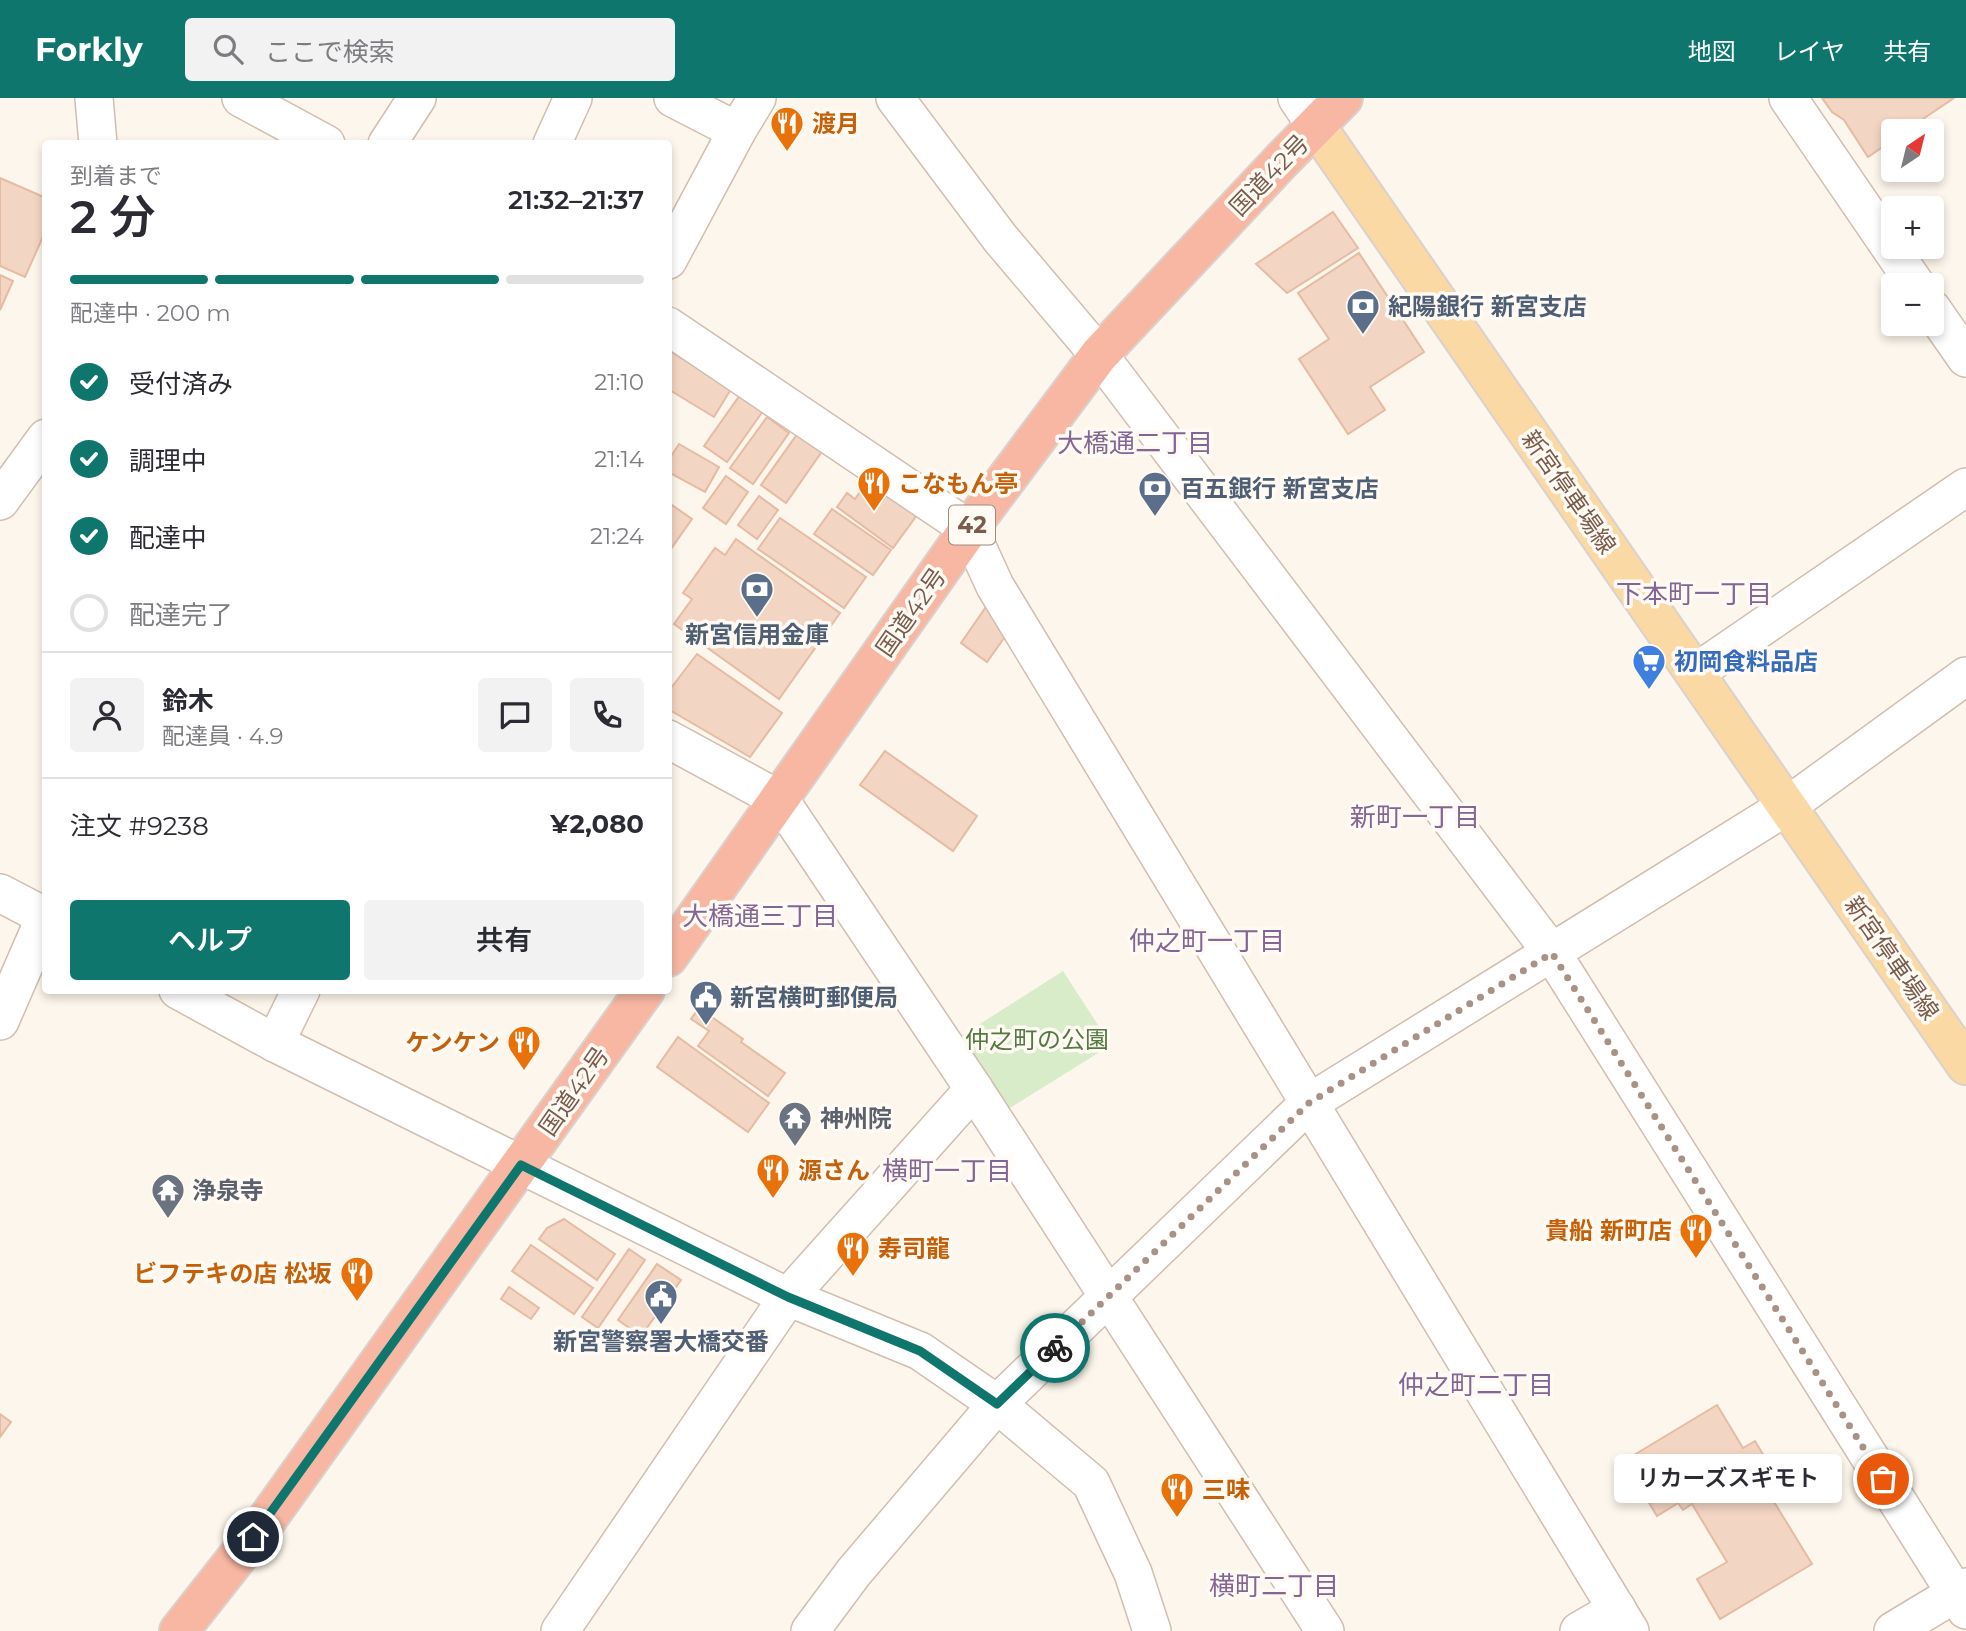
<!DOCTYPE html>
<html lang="ja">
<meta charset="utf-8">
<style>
body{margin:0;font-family:Montserrat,"Noto Sans JP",sans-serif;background:#f2f2f3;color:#2b2b33;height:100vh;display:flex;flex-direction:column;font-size:26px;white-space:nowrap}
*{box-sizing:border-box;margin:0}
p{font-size:23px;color:#7c7c81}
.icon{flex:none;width:38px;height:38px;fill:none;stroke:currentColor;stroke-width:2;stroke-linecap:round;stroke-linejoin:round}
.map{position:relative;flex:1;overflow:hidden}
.side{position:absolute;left:42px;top:42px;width:630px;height:854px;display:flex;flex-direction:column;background:#fff;border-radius:7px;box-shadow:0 4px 10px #0003}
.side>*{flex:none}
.needle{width:46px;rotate:35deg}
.controls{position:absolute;left:1881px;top:21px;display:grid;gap:14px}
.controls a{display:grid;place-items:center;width:63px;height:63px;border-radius:7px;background:#fff;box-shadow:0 4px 10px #0003;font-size:35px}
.pin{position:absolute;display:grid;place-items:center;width:60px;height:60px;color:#fff;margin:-30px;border:4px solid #fff;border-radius:50%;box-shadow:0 2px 7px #0007}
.courier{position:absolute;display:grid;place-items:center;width:70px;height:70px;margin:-35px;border:5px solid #0f766e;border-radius:50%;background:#fff;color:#222;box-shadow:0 2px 9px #0007}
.bubble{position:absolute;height:49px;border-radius:7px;background:#fff;box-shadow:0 4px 10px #0003;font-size:23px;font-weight:600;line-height:49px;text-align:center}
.summary em{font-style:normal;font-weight:600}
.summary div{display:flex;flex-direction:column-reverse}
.summary{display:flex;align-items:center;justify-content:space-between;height:119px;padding:0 28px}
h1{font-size:46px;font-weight:600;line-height:52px}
.bar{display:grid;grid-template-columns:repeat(4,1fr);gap:10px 7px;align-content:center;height:84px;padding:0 28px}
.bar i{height:9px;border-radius:5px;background:#e1e1e2}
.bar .selected{background:#0f766e}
.bar p{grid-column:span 4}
.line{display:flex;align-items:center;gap:18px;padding:0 28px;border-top:2px solid #e1e1e2}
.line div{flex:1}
.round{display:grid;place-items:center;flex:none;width:74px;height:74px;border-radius:7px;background:#f2f2f3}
ol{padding:0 28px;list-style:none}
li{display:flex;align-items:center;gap:21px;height:77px}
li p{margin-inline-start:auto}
li .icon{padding:7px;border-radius:50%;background:#0f766e;color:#fff;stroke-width:4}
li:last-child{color:#7c7c81}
li i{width:38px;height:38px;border:4px solid #e1e1e2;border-radius:50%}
.primary-button{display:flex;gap:14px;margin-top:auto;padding:14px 28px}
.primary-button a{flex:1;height:80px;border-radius:7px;background:#0f766e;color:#fff;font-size:28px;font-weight:600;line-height:80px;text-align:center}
.primary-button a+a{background:#f2f2f3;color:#2b2b33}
header{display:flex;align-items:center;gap:42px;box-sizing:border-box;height:98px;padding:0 35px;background:#0f766e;color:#fff}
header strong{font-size:33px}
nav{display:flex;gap:38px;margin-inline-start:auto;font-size:24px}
.search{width:490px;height:63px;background:#f2f2f3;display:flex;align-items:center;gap:18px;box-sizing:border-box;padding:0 24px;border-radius:7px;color:#7c7c81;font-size:26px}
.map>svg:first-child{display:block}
.green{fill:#d8ecc9}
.building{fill:#f3d5c3;stroke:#e6bba3;stroke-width:2}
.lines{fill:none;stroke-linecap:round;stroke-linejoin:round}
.minor-casing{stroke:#d1beb0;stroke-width:40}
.major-casing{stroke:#dad1cd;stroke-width:42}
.highway-casing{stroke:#dad1cd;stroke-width:42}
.minor{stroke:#fff;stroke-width:37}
.major{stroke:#fbd9a5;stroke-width:38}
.highway{stroke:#f7b7a3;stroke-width:38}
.done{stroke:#a89285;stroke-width:7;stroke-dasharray:0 12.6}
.route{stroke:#0f766e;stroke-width:9}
.labels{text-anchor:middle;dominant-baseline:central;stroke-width:7;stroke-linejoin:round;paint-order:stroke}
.shield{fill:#fffaf3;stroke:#a28b7f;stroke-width:2}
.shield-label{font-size:23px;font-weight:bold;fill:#7a5c4d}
.food-label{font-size:24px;font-weight:bold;fill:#c56008;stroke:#fffaf3;text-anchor:start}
.street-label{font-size:24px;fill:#7a5c4d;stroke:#fffaf3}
.service-label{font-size:24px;font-weight:bold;fill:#4e5e75;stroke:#fffaf3;text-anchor:start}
.shop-label{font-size:24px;font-weight:bold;fill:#366cbe;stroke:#fffaf3;text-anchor:start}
.park-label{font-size:24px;fill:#537a41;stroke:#fffaf3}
.worship-label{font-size:24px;font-weight:bold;fill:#5b616d;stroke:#fffaf3;text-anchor:start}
.neighbourhood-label{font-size:26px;fill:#846695;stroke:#fffaf3}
</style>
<header>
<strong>Forkly</strong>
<div class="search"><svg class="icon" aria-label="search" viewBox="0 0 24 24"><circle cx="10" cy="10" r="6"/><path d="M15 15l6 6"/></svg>ここで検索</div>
<nav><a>地図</a><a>レイヤ</a><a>共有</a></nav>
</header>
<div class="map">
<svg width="1966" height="1533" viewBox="0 0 1966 1533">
<rect width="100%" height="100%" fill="#fdf6ec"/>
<path class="green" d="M1063,873l48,74 -114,71 -47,-73z"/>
<g class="building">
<path d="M1822,0h132l-49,33h-11v8l-26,18 -24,-37 -12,-8z"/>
<path d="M0,80l46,20v32l-21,47 -25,-11z"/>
<path d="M1333,114l25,36 -71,45 -31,-29z"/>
<path d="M1359,155l65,99 -54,35 15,23 -37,24 -49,-75 30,-20 -31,-46z"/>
<path d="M0,177l13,6 -13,29z"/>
<path d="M668,252l63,39 -17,28 -46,-28z"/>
<path d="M740,297l23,16 -36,51 -23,-16z"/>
<path d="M767,319l22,16 -36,51 -23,-16z"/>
<path d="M798,335l25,17 -37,53 -25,-18z"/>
<path d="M679,346l40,23 -14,25 -37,-20v-11z"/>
<path d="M726,378l22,16 -22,32 -23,-16z"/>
<path d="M868,383l49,34 -24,33 -56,-41 10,-14 8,6z"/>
<path d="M759,398l19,14 -21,29 -19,-14z"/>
<path d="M672,407l20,14 -24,34v-43z"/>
<path d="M832,411l59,41 -18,25 -59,-41z"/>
<path d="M780,420l86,59 -22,31 -86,-59z"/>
<path d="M736,441l104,74 -61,86 -105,-75 18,-25 -9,-6 32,-45 10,7z"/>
<path d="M990,503l19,30 -22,31 -26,-19z"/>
<path d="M697,556l85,59 -32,44 -82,-48v-17z"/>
<path d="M885,653l92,65 -24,35 -93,-66z"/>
<path d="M699,910l44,31 -2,3 44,31 -17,23 -70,-50 11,-15 -18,-12z"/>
<path d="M678,939l91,66 -21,29 -91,-65z"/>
<path d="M564,1121l51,35 -18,26 -58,-41 8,-11z"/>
<path d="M531,1147l62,43 -19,26 -62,-43z"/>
<path d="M629,1151l16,11 -47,68 -16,-11z"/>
<path d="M657,1166l24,16 -40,56 -23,-16z"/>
<path d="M509,1189l30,21 -8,11 -30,-20z"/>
<path d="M1717,1307l26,43 12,-7 23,38 -13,8 47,77 -92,55 -23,-40 30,-17 -35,-58 -9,6 -5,-7 -21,13 -33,-55z"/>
<path d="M0,1316l11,8 -11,15z"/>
</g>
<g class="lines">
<defs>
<g id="minor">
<path d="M94,0l4,46"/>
<path d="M241,0l85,46"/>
<path d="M673,0l64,33"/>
<path d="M895,0l105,140 99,117 453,598 414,657"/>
<path d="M1297,0l19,28"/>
<path d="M1788,0l128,187"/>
<path d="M387,46l30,-46"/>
<path d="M552,46l21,-46"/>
<path d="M668,162l69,-129 20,-33"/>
<path d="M1932,211l34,49"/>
<path d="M668,228l301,203 26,57 635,1045"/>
<path d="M0,403l46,-63"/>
<path d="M1695,575l271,-186"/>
<path d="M668,641l112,61 194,289 351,542"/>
<path d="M0,795l46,24"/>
<path d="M178,892l97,53 513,254 132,54 77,53 94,79 42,90 19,58"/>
<path d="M0,923l46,-106"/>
<path d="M275,945l26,-53"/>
<path d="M560,1533l228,-334 186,-208"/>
<path d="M810,1533l44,-59 143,-168 312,-301 478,-297 179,-130"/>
<path d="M1579,1533l38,-22"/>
<path d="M1893,1533l73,-44"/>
</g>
<path id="major" d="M1316,28l650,939"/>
<g id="highway">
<path d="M668,859l301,-428 130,-174 183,-195 61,-62"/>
<path d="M179,1533l89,-113 377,-528"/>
</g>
</defs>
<use href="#minor" class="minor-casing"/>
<use href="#major" class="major-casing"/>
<use href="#highway" class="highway-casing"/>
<use href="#minor" class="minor"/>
<use href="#major" class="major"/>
<use href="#highway" class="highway"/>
</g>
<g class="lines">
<path class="done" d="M1055,1250l254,-245 243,-150 331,526"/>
<path class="route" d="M253,1439l268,-372 267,132 132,54 77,53 58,-56"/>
</g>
<defs>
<symbol id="restaurant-pin" viewBox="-11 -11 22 30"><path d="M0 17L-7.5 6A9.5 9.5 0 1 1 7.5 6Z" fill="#e8710a" stroke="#fffaf3"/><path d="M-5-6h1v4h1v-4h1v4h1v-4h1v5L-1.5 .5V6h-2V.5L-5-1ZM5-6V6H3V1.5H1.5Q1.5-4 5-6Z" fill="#fff"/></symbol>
<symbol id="bank-pin" viewBox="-11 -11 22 30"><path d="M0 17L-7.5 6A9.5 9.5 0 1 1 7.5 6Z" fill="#5c6f8a" stroke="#fffaf3"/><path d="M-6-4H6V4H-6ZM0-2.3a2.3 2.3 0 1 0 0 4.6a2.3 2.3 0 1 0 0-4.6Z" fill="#fff"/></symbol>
<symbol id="supermarket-pin" viewBox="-11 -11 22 30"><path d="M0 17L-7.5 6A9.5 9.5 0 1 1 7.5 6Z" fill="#3f7fe0" stroke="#fffaf3"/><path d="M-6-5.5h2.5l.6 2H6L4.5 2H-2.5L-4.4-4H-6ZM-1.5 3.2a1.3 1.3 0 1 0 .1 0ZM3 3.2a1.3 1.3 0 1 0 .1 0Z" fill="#fff"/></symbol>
<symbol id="civic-pin" viewBox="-11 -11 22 30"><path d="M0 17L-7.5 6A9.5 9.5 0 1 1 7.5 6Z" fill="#5c6f8a" stroke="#fffaf3"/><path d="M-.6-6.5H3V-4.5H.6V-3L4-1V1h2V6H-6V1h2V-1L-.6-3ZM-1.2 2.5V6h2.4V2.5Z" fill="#fff"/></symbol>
<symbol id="temple-pin" viewBox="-11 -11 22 30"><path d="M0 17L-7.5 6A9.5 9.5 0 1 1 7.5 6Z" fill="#6b7280" stroke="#fffaf3"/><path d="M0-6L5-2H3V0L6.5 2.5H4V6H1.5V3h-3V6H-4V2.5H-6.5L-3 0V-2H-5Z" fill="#fff"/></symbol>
</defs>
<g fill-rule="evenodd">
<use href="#restaurant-pin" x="768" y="6" width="38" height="52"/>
<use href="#bank-pin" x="1344" y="189" width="38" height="52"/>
<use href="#restaurant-pin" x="855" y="366" width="38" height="52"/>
<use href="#bank-pin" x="1136" y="371" width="38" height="52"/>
<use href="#bank-pin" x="738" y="472" width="38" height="52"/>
<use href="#supermarket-pin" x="1630" y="544" width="38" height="52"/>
<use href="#civic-pin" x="687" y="880" width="38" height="52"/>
<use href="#restaurant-pin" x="505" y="925" width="38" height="52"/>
<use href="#temple-pin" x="776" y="1001" width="38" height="52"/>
<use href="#restaurant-pin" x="754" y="1053" width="38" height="52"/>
<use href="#temple-pin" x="149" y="1073" width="38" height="52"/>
<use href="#restaurant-pin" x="1677" y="1113" width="38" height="52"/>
<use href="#restaurant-pin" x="834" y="1131" width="38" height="52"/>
<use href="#restaurant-pin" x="338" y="1156" width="38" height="52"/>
<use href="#civic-pin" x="642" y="1179" width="38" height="52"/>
<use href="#restaurant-pin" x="1158" y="1372" width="38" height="52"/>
</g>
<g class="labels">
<rect class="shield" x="949" y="407.5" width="46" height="39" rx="5"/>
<g class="shield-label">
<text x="972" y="427">42</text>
</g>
<g class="food-label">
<text x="812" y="25">渡月</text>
<text x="898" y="385">こなもん亭</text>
<text x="500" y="944" text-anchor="end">ケンケン</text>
<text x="798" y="1072">源さん</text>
<text x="1672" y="1132" text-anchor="end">貴船 新町店</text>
<text x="878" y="1150">寿司龍</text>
<text x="332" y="1175" text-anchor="end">ビフテキの店 松坂</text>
<text x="1202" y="1391">三味</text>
</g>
<g class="street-label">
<text transform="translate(1269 77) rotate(-46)">国道42号</text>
<text transform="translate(1569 394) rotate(55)">新宮停車場線</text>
<text transform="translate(911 514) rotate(-55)">国道42号</text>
<text transform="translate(1892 860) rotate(55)">新宮停車場線</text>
<text transform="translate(574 993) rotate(-55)">国道42号</text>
</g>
<g class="service-label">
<text x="1388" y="208">紀陽銀行 新宮支店</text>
<text x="1180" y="390">百五銀行 新宮支店</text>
<text x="757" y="536" text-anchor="middle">新宮信用金庫</text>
<text x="730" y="899">新宮横町郵便局</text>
<text x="661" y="1243" text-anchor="middle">新宮警察署大橋交番</text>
</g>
<g class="shop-label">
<text x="1674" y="563">初岡食料品店</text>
</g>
<g class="park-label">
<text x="1037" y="941">仲之町の公園</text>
</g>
<g class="worship-label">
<text x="820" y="1020">神州院</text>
<text x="192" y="1092">浄泉寺</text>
</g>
<g class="neighbourhood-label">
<text x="1135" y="345">大橋通二丁目</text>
<text x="1694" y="496">下本町一丁目</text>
<text x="1415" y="719">新町一丁目</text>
<text x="760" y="818">大橋通三丁目</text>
<text x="1207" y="843">仲之町一丁目</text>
<text x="947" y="1073">横町一丁目</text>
<text x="1476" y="1287">仲之町二丁目</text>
<text x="1274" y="1488">横町二丁目</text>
</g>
</g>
</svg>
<div class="controls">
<a><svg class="needle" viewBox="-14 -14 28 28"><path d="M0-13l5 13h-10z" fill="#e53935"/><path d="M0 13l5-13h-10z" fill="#7c7c81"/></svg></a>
<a>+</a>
<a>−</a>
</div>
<div class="pin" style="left:1883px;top:1381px;background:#ea580c"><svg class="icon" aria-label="bag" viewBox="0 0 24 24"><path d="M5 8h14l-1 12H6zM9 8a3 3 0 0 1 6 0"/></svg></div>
<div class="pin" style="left:253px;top:1439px;background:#1f2937"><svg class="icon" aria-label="home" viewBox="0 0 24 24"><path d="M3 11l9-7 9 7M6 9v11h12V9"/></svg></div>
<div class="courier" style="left:1055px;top:1250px"><svg class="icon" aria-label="bike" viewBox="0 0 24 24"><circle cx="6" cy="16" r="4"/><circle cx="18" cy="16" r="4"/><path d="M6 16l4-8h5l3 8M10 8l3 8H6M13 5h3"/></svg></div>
<div class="bubble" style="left:1614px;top:1356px;width:228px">リカーズスギモト</div>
<section class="side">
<div class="summary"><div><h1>2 分</h1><p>到着まで</p></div><em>21:32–21:37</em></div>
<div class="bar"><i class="selected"></i><i class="selected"></i><i class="selected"></i><i></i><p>配達中 · 200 m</p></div>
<ol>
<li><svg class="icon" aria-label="check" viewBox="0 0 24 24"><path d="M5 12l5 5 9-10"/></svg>受付済み<p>21:10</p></li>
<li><svg class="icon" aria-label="check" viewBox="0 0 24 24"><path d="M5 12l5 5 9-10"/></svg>調理中<p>21:14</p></li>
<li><svg class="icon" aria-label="check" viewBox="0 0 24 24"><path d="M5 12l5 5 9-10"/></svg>配達中<p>21:24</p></li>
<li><i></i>配達完了</li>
</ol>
<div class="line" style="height:126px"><a class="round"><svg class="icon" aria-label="person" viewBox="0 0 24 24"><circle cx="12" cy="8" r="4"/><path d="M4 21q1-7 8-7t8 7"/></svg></a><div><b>鈴木</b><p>配達員 · 4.9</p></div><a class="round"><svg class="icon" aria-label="chat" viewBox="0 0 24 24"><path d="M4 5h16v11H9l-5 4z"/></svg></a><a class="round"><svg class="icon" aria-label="phone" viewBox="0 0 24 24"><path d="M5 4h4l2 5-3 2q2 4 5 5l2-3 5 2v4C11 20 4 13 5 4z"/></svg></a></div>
<div class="line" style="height:91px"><div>注文 #9238</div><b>¥2,080</b></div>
<div class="primary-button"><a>ヘルプ</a><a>共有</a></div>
</section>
</div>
